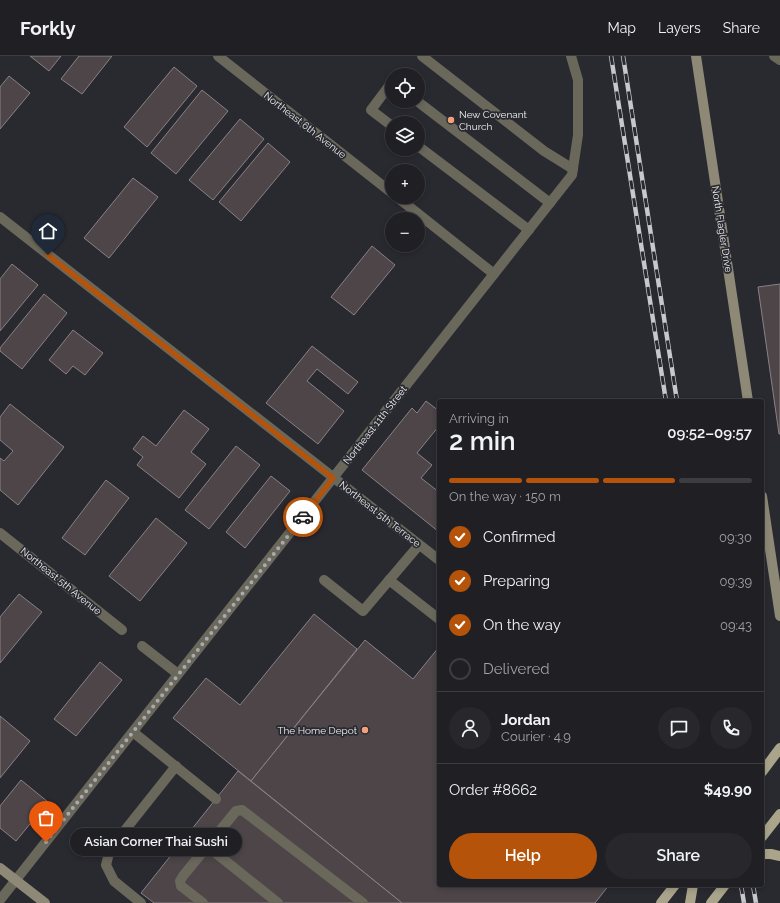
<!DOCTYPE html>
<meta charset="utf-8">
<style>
body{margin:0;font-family:Raleway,sans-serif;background:#27272c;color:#f1f3f6;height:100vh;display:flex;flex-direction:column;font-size:15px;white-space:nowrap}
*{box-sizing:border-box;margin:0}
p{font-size:13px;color:#a1a2a6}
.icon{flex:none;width:22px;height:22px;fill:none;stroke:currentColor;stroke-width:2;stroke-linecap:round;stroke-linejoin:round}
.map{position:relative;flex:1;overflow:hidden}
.side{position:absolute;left:437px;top:343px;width:327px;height:488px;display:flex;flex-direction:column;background:#1f1f24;border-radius:4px;box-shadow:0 2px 6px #0003,0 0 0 1px #3c3d41}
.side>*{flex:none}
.fabs{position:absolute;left:385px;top:12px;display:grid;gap:8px}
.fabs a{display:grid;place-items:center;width:40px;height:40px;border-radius:50%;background:#1f1f24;box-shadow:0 2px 6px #0003,0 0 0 1px #3c3d41;font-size:20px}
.pin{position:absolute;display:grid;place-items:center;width:34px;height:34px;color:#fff;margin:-41px -17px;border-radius:50% 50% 50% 0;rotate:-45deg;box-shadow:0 0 4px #0007}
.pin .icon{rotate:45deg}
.courier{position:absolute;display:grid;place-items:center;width:40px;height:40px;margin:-20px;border:3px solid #b45309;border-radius:50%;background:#fff;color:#222;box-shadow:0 1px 5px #0007}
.bubble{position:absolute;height:28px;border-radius:14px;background:#1f1f24;box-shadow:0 2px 6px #0003,0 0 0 1px #3c3d41;font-size:13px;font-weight:600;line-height:28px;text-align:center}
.summary em{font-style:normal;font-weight:600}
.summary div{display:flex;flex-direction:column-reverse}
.summary{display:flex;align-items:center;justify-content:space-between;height:68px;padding:0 12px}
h1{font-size:26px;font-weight:600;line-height:30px}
.bar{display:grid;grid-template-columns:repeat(4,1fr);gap:6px 4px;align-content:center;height:48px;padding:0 12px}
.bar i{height:5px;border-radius:3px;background:#3c3d41}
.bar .current{background:#b45309}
.bar p{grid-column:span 4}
.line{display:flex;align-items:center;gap:10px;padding:0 12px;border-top:1px solid #3c3d41}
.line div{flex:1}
.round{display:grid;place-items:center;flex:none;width:42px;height:42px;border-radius:21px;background:#27272c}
ol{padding:0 12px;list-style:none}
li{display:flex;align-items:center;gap:12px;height:44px}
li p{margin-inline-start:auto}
li .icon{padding:4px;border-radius:50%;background:#b45309;color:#fff;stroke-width:4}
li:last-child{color:#a1a2a6}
li i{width:22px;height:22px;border:2px solid #3c3d41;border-radius:50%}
.primary-button{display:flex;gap:8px;margin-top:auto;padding:8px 12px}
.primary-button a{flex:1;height:46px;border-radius:24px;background:#b45309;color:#fff;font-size:16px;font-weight:600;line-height:46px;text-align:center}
.primary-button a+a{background:#27272c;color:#f1f3f6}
header{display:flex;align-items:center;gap:24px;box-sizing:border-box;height:56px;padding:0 20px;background:#1f1f24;border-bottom:1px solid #3c3d41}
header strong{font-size:19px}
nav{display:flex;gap:22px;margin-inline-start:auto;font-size:14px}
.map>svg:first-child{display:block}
.building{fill:#4d4548;stroke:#8a8185}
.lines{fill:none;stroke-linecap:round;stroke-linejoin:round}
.lane{stroke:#6a675b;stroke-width:10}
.street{stroke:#6a675b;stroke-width:10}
.secondary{stroke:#8e8976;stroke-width:10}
.primary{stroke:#a9a48a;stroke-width:10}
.rail-casing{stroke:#c7c7cc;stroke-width:4.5}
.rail{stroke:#292930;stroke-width:3;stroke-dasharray:9;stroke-linecap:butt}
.done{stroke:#a9a9af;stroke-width:4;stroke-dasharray:0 7.2}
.route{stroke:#b45309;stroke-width:5}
.poi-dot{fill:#f1a17d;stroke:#292930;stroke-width:1.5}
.labels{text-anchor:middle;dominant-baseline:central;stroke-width:3.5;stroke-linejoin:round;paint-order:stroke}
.poi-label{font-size:10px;fill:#eeeef3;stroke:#292930;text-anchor:start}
.street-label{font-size:10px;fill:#eeeef3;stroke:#292930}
</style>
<header>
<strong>Forkly</strong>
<nav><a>Map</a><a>Layers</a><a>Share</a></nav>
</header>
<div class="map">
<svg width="780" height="847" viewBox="0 0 780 847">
<rect width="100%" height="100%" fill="#292930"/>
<g class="building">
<path d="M30,0h31l-12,15z"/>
<path d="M79,0h33l-30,38 -21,-15z"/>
<path d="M174,11l23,19 -50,61 -23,-20z"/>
<path d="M9,20l21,17 -30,36v-42z"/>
<path d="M202,34l26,21 -52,63 -25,-21z"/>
<path d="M240,63l24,20 -51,61 -24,-20z"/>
<path d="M268,87l22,19 -49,59 -22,-19z"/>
<path d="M133,122l25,19 -49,61 -25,-20z"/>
<path d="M372,190l23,19 -41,50 -23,-18z"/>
<path d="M12,208l26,21 -38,46v-52z"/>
<path d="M780,228v150h-1l-21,-147z"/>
<path d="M44,238l23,19 -45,56 -22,-18v-3z"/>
<path d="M73,274l30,23 -18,22 -12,-9 -7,8 -17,-14z"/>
<path d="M312,290l46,36 -10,12 -31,-25 -10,12 37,30 -26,33 -52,-41z"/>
<path d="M426,345l13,10v15l-22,27 15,12 -11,13 18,14v40l-77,-62 50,-62 5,5z"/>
<path d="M10,348l54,43 -46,58 -18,-15v-32l4,3 9,-10 -13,-11v-23z"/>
<path d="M184,354l25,19 -18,23 15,12 -27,34 -42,-33 6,-8 -10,-8 10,-13 13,10z"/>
<path d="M236,390l24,19 -51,64 -24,-19z"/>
<path d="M271,420l19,15 -45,57 -19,-16z"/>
<path d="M106,424l23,18 -44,57 -23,-17z"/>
<path d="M156,462l31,25 -47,58 -31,-25z"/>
<path d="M19,538l23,18 -42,51v-46z"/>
<path d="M314,558l43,35 -106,132 -78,-63 33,-40 34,27z"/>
<path d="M365,584l48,39 26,-32v238h170l-14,18h-193l-151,-122z"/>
<path d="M100,606l22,18 -46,56 -22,-17z"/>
<path d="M0,660l30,25 -30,37z"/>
<path d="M238,715l164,132h-248l-13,-10z"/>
<path d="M21,724l27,22 -32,39 -16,-13v-22z"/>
</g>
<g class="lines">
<g class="lane">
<path d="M422,0l122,95 29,18"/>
<path d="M392,26l-21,28 21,16"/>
<path d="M417,45l133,102"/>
<path d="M418,90l111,84"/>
<path d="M324,524l39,31 56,-66"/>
<path d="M389,524l50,39"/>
<path d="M133,676l83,67"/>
<path d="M207,790l71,57"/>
<path d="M141,847l-27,-22 -8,-16 4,-16 66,-83"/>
<path d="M203,847l-22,-17 -1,-5 3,-5 53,-65 6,-1 121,93"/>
</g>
<g class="street">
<path d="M218,0l174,137"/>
<path d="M774,0l6,4"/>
<path d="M397,141l97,77"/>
<path d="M0,161l439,343"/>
<path d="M0,477l122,97"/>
<path d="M142,590l36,28"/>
<path d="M0,844l572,-725 6,-40v-55l-7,-24"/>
</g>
<g class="secondary">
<path d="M696,0l52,345"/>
<path d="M762,440l18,120"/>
<path d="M0,812l45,35"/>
</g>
<g class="primary">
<path d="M762,716l18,-24"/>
<path d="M762,781l18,-23"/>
<path d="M762,798h9l9,2"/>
<path d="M661,847l14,-18"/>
<path d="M690,847l3,-18"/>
<path d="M711,847l14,-18"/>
</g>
<defs>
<g id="rail">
<path d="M611,0l55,345"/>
<path d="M623,0l54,345"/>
<path d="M741,829l3,18"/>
<path d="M753,829l3,18"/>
</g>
</defs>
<use href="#rail" class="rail-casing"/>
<use href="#rail" class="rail"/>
</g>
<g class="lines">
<path class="done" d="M46,786l257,-325"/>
<path class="route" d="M48,199l285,223 -30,39"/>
</g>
<g class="poi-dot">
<circle cx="451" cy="64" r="4"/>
<circle cx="365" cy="674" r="4"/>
</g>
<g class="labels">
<g class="poi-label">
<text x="459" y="58">New Covenant<tspan x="459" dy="12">Church</tspan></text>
<text x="357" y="674" text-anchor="end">The Home Depot</text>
</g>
<g class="street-label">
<text transform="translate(305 69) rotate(38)">Northeast 6th Avenue</text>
<text transform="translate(722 173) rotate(81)">North Flagler Drive</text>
<text transform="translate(375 369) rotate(-52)">Northeast 11th Street</text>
<text transform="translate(380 458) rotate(38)">Northeast 5th Terrace</text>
<text transform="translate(61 525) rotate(39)">Northeast 5th Avenue</text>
</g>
</g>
</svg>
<div class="fabs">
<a><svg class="icon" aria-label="locate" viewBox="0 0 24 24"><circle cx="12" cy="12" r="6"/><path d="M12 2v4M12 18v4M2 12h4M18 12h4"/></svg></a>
<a><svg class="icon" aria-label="layers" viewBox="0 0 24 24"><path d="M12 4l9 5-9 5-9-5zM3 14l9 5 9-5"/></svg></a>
<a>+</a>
<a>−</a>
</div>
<div class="pin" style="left:46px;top:786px;background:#ea580c"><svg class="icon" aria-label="bag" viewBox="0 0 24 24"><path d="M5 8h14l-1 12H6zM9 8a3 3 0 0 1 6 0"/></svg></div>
<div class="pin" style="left:48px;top:199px;background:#1f2937"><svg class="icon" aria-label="home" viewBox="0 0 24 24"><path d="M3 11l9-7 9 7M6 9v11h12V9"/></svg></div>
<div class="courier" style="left:303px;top:461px"><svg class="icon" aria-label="car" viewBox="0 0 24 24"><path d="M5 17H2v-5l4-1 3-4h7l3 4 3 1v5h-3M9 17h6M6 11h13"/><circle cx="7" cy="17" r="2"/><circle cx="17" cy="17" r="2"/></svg></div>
<div class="bubble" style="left:70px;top:772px;width:172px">Asian Corner Thai Sushi</div>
<section class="side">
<div class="summary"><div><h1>2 min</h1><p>Arriving in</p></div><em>09:52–09:57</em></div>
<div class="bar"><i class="current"></i><i class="current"></i><i class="current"></i><i></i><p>On the way · 150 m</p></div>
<ol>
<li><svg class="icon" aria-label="check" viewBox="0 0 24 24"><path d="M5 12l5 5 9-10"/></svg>Confirmed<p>09:30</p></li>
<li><svg class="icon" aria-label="check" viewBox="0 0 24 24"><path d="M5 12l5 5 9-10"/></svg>Preparing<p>09:39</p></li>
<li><svg class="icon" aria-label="check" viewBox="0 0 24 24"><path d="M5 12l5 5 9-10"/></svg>On the way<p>09:43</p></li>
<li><i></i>Delivered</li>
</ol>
<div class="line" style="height:72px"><a class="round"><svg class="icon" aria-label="person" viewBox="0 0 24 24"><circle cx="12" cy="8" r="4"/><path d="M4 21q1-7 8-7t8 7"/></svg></a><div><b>Jordan</b><p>Courier · 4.9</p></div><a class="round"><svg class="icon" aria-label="chat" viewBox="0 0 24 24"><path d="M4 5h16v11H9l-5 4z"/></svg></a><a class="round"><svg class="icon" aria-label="phone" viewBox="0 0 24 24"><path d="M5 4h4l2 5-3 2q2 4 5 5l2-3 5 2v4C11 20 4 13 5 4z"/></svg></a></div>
<div class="line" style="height:52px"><div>Order #8662</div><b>$49.90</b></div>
<div class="primary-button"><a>Help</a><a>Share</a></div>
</section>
</div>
